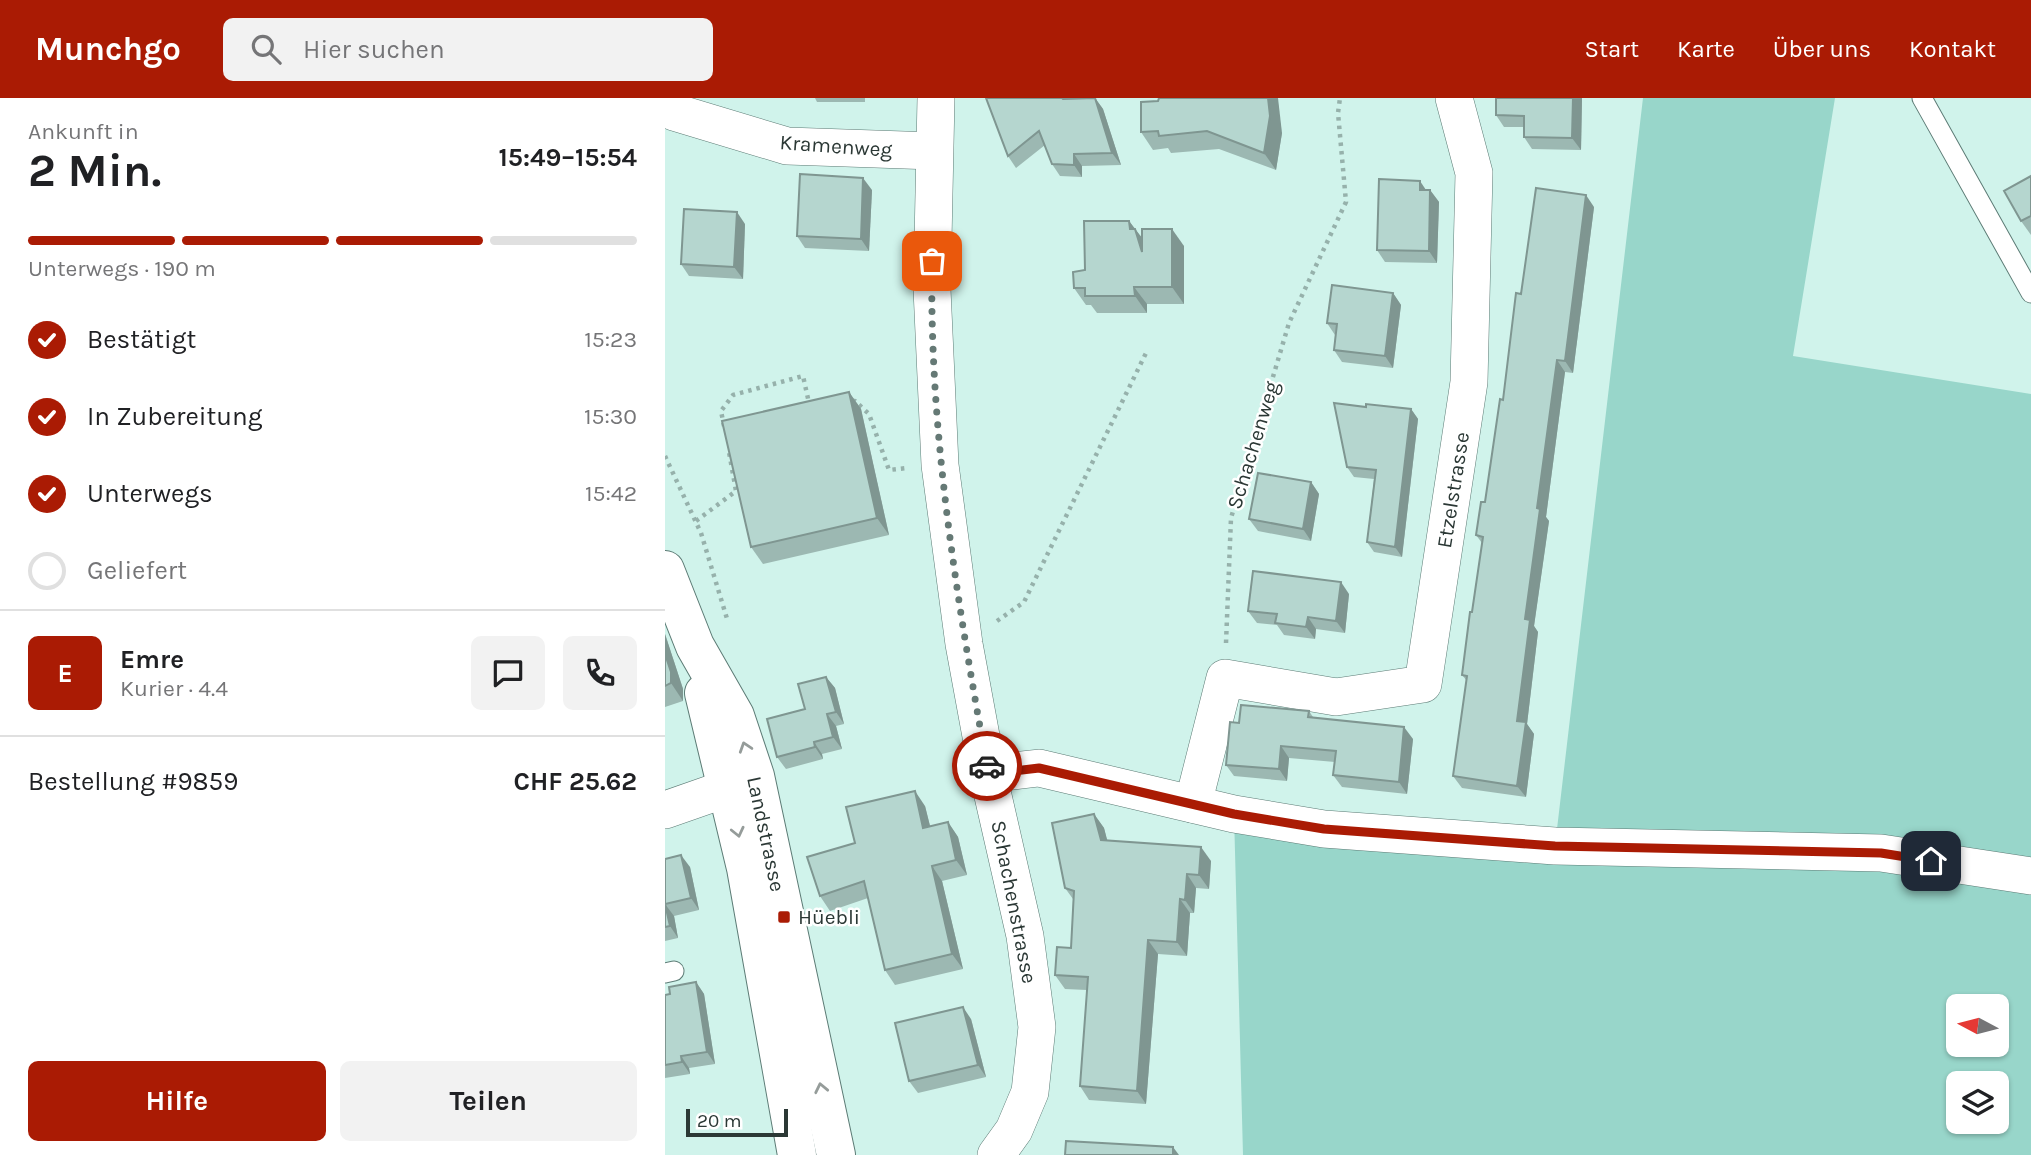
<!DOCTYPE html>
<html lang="de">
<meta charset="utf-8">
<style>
body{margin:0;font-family:Karla,sans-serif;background:#f2f2f2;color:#202124;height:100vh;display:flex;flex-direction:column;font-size:26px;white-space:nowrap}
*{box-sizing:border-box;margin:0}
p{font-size:23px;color:#757577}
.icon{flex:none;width:38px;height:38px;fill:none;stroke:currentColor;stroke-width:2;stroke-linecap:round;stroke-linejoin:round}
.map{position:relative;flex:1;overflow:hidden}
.sheet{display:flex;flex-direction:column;background:#fff;width:665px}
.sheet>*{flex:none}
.needle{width:46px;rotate:277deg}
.tools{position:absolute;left:1281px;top:896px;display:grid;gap:14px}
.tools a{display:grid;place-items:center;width:63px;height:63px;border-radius:10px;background:#fff;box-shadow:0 2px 5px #0004;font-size:35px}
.scale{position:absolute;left:21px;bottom:18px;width:102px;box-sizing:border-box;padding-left:7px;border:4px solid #2b3835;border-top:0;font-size:19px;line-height:24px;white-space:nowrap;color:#2b3835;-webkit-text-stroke:5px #fff;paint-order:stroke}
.pin{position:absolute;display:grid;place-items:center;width:60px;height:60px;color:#fff;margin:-30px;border-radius:14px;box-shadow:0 4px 10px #0006}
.courier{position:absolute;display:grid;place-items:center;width:70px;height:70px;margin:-35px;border:5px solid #aa1b04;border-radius:50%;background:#fff;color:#222;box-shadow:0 2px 9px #0007}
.overview em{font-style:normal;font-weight:700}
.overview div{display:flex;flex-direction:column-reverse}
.overview{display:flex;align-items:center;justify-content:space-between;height:119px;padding:0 28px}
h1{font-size:46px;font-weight:700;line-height:52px}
.bar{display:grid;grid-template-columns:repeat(4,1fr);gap:10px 7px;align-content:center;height:84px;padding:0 28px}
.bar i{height:9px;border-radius:5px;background:#e0e0e0}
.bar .active{background:#aa1b04}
.bar p{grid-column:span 4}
.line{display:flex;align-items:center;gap:18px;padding:0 28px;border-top:2px solid #e0e0e0}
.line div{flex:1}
.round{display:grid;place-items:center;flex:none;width:74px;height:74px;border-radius:10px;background:#f2f2f2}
ol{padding:0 28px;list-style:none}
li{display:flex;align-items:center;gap:21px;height:77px}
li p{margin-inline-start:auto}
li .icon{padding:7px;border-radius:50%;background:#aa1b04;color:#fff;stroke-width:4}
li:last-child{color:#757577}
li i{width:38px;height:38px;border:4px solid #e0e0e0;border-radius:50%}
.primary-button{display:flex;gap:14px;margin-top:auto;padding:14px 28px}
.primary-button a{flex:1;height:80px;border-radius:10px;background:#aa1b04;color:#fff;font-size:28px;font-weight:700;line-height:80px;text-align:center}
.primary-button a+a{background:#f2f2f2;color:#202124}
header{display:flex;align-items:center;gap:42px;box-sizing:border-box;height:98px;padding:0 35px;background:#aa1b04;color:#fff}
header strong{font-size:33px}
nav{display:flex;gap:38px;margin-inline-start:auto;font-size:24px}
.search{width:490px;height:63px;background:#f2f2f2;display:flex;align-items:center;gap:18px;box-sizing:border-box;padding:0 24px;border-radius:10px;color:#757577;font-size:26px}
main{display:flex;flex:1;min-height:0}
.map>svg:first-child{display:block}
.green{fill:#98d6ca;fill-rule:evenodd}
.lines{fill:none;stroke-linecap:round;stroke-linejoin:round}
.lane-casing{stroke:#5c7b75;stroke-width:21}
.street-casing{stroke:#5c7b75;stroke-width:38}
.secondary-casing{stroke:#5c7b75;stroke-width:40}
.path{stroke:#96b1ab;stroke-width:4.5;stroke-dasharray:3.5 5;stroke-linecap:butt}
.lane{stroke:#fff;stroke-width:19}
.street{stroke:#fff;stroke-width:37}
.secondary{stroke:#fff;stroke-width:38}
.wall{fill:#9cb8b2}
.shaded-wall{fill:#7f9691}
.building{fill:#b5d6cf;stroke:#7f9691;stroke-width:2}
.oneway{stroke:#959c9a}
.done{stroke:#657975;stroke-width:7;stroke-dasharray:0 12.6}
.route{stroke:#aa1b04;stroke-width:9}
.poi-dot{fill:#aa1b04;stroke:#fff;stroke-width:2.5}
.labels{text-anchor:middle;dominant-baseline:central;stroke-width:5;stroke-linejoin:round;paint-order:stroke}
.street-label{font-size:21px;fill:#2b3835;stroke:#fff}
.poi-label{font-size:21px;fill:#2b3835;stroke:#fff;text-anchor:start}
</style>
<header>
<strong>Munchgo</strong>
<div class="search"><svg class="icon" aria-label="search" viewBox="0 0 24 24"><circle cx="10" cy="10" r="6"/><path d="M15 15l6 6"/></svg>Hier suchen</div>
<nav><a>Start</a><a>Karte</a><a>Über uns</a><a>Kontakt</a></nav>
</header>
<main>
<section class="sheet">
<div class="overview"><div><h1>2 Min.</h1><p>Ankunft in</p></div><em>15:49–15:54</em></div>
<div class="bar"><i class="active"></i><i class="active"></i><i class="active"></i><i></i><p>Unterwegs · 190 m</p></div>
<ol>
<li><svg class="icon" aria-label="check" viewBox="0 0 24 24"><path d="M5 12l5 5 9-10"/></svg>Bestätigt<p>15:23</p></li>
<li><svg class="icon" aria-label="check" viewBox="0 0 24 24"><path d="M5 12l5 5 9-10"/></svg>In Zubereitung<p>15:30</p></li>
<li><svg class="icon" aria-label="check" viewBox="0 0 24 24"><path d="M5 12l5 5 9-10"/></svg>Unterwegs<p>15:42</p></li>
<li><i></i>Geliefert</li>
</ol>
<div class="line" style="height:126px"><b class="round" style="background:#aa1b04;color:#fff">E</b><div><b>Emre</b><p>Kurier · 4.4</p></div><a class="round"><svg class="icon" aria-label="chat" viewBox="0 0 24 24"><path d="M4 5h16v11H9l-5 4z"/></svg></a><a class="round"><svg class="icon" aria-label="phone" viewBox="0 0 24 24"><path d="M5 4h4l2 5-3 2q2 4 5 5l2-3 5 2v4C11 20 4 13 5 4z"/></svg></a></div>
<div class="line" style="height:91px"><div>Bestellung #9859</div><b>CHF 25.62</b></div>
<div class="primary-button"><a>Hilfe</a><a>Teilen</a></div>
</section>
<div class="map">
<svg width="1366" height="1057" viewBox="0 0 1366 1057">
<rect width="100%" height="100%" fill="#d0f3eb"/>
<path class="green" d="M978,0h192l-42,258 238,38v761h-788l-9,-341 321,32zM1293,908h39v39h-39zM1293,985h39v39h-39z"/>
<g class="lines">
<defs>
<g id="lane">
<path d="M1257,0l109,195"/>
<path d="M0,875l9,-2"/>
</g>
<g id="street">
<path d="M0,0l9,14 113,34 147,5"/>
<path d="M271,0l-4,191 8,176 24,179 24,130 37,162 12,91 -7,65 -16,38 -18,25"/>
<path d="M323,676l51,-6 195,46 90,15 231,17 326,7 150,23"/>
<path d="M528,706l32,-126 111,19 87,-13 46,-302 5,-209 -20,-75"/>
<path d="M0,712l63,-22"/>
</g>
<g id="secondary">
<path d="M0,472l30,76 40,70 20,60 81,379"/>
<path d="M39,595l42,175 51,287"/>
</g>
</defs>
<use href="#lane" class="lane-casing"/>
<use href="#street" class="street-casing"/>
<use href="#secondary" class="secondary-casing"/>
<g class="path">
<path d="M187,303h3l14,13 20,56 18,-2"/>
<path d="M59,328l-3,-15 12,-16 70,-19 6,27h3"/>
<path d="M0,358l36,77 27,89"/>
<path d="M31,423l40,-30 -7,-39"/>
<path d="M332,523l27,-19 123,-251"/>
<path d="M561,545l5,-125 58,-195 57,-121 -8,-89 2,-15"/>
</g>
<use href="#lane" class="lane"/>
<use href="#street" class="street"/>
<use href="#secondary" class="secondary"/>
</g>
<g class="wall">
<path d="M150,0h50v4h-48z"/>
<path d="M430,0l8,11 18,56 -39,1v11l-22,-1 -8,-12 -7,-19 -29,23 -8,-12 59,-57z"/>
<path d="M831,0h86l-1,52 -49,-1 -8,-12v-10h-20l-8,-12z"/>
<path d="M476,4l141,31 -6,37 -57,-21 -48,4 -3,-5 -15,2 -12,-18z"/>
<path d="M1366,78v59l-10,-14z"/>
<path d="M207,92l-3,61 -64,-3 -8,-12z"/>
<path d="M762,92h3l9,12 -2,61 -52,-1 -8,-12z"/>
<path d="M929,109l-21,166 -8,-1 -19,145 3,4 -15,105 4,6 -11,92 7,10 -8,63 -64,-9 -9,-12 14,-95 -5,-6 20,-132 -6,-8 9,-33 36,-208z"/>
<path d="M464,123l13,17 42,8v58h-37v9h-50l-6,-8h-5l-12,-17 11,-18z"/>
<path d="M80,126l-2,55 -54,-3 -8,-12z"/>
<path d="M728,195l8,12 -8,63 -51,-6 -8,-12 1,-15 -8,-12z"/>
<path d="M184,294l12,17 28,126 -126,29 -12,-17z"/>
<path d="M701,309l45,2 7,10 -16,138 -28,-5 -7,-10 7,-63 -20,-2 -7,-10z"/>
<path d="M646,384l8,12 -8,47 -53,-10 -9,-12z"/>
<path d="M684,496l-4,39 -29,-4 -1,10 -31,-4 -7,-10 -20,-2 -9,-12z"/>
<path d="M0,536l18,55v12l-18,6z"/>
<path d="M161,579l9,11 9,36 -8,2 6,23 -20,5 1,5 -37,10 -9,-12 28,-48z"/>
<path d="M644,613l4,6 100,22 -6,55 -65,-7 -9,-12 2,-13 -46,-4 -2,23 -53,-5 -8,-11 13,-42z"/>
<path d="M260,708l5,20 18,-4 10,15 9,38 -25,6 21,88 -68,16 -10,-15 -17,-72 -38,13 -10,-15 35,-53z"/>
<path d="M429,716l10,14 3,13 104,20 -2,28 -13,-1 -2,25h-4l-3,43 -29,-2 -12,150 -57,-4 -9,-14 7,-96 -22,-1 -10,-14 16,-27 2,-49 -8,-11z"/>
<path d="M0,761l25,8 9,43 -25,6 4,22 -13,3z"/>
<path d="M31,884l8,12 11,70 -26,4 1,6 -25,4v-83l5,-1z"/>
<path d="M306,921l15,58 -68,16 -9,-12z"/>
</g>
<g class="shaded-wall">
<path d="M430,0l8,11 18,56 -9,-12z"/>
<path d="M603,0h10l4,35 -6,37 -12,-17z"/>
<path d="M908,0h9l-1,52 -9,-12z"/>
<path d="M409,56l8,12v11l-8,-12z"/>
<path d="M198,80l9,12 -3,61 -8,-12z"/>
<path d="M755,83l8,12 -8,-3z"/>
<path d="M765,92l9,12 -2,61 -8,-12z"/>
<path d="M921,97l8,12 -21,166 -8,-12z"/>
<path d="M72,114l8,12 -2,55 -9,-12z"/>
<path d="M464,123l13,17v14l-12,-23z"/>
<path d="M507,131l12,17v58l-12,-17z"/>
<path d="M469,189l13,17v9l-12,-17z"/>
<path d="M728,195l8,12 -8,63 -8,-12z"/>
<path d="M892,262l8,12 -19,145 3,4 -15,105 4,6 -11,92 7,10 -8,63 -9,-11v-65l8,-102 12,-111z"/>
<path d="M184,294l12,17 28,126 -12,-17z"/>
<path d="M746,311l7,10 -16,138 -7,-10z"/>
<path d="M646,384l8,12 -8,47 -8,-12z"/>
<path d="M676,484l8,12 -4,39 -9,-12z"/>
<path d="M643,519l8,12 -1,10 -9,-12z"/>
<path d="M0,536l18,55v12l-12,-18 -6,-29z"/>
<path d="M161,579l9,11 9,36 -8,-12z"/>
<path d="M162,616l9,12 6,23 -9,-12z"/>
<path d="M739,629l9,12 -6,55 -8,-12z"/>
<path d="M149,644l8,12 1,5 -8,-12z"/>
<path d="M616,648l8,12 -2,23 -8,-12z"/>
<path d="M250,693l10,15 9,36 -11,-14z"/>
<path d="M429,716l10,14 7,26 -10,-14z"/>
<path d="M283,724l10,15 9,38 -11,-15z"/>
<path d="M536,749l10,14 -2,28 -10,-14z"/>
<path d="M16,757l9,12 9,43 -8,-12z"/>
<path d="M267,768l10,15 21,88 -11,-15z"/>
<path d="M522,776l9,14 -2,25 -9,-13z"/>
<path d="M515,801l10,14 -3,43 -10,-14z"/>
<path d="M0,806l9,12 4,22 -8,-12z"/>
<path d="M483,842l10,14 -12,150 -9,-13z"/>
<path d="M31,884l8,12 11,70 -8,-12z"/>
<path d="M298,909l8,12 15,58 -8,-12z"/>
<path d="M16,958l8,12 1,6 -8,-12z"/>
<path d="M508,1049l6,8h-6z"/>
</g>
<g class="building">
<path d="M321,0h76l1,1 32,-1 17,55 -38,1v11l-22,-1 -13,-33 -31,25z"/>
<path d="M494,0h109l2,18 -6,37 -57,-22 -48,5 -1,-5 -17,1v-30l17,-1z"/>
<path d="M831,0h77l-1,40 -48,-1v-21l-28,-1z"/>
<path d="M135,76l63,4 -2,61 -64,-3z"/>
<path d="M1366,78v40l-10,5 -17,-30z"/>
<path d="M714,81l41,2v9h10l-1,61 -52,-1z"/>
<path d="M871,90l50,7 -21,166 -8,-1 -20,148 3,1 -15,110 5,1 -13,101 9,1 -9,64 -64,-10 14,-100 -5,-1 8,-63h2l11,-75 -7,-2 5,-33h4l15,-103 3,1 13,-107 5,1z"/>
<path d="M19,111l53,3 -3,55 -53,-3z"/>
<path d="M419,123h45l1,8h5l7,23v-23h30v58h-38l1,9h-50v-8h-11l-1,-16 12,-2z"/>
<path d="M667,187l61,8 -8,63 -51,-6 3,-26 -10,-1z"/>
<path d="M184,294l28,126 -126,29 -29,-126z"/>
<path d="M669,305l32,4v-3l45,5 -16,138 -28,-5 9,-72 -29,-3z"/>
<path d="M593,375l53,9 -8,47 -54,-10z"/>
<path d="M588,473l88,11 -5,39 -28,-4 -2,10 -31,-4 2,-9 -29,-3z"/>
<path d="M0,556l6,18v11l-6,3z"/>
<path d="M161,579l10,35 -9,2 6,23 -19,5 1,5 -38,10 -10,-38 38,-10 -7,-25z"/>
<path d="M576,607l68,6 -1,6 96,10 -5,55 -66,-7 3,-24 -55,-5 -2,23 -53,-4 4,-43 9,1z"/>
<path d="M250,693l8,37 25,-6 8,38 -24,6 20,88 -67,16 -21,-89 -44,15 -13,-39 48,-14 -9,-36z"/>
<path d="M429,716l7,26 100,7 -2,28 -12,-1 -2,26 -5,-1 -3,43 -29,-2 -11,151 -57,-5 8,-109 -33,-2 2,-28 14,1 3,-57 -9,-3 -13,-65z"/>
<path d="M16,757l10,43 -26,6 5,22 -5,1v-68z"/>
<path d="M31,884l11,70 -26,4 1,6 -17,3v-70l5,-1 -1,-7z"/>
<path d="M298,909l15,58 -69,16 -14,-58z"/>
<path d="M401,1043l107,6v8h-108z"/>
</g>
<defs><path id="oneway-chevron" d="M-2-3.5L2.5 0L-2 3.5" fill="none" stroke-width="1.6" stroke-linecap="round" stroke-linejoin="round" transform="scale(1.75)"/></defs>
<g class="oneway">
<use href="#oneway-chevron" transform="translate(80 649) rotate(-108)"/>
<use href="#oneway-chevron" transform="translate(73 734) rotate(77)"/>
<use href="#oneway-chevron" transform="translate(156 990) rotate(-102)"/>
</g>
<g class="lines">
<path class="done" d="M267,163c-3,171 25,339 55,505"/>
<path class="route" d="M322,668l1,8 51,-6 195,46 90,15 231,17 326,7 50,8"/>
</g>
<rect class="poi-dot" x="112" y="812" width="14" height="14" rx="3.5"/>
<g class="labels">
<g class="street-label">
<text transform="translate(171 48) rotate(4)">Kramenweg</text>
<text transform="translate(588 347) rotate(-73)">Schachenweg</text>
<text transform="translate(788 392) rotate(-81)">Etzelstrasse</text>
<text transform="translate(101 736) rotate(78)">Landstrasse</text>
<text transform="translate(349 804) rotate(79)">Schachenstrasse</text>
</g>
<g class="poi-label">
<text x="133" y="819">Hüebli</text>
</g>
</g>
</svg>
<div class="tools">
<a><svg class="needle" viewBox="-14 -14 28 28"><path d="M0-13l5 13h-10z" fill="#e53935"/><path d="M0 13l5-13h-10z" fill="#757577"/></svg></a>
<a><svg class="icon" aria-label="layers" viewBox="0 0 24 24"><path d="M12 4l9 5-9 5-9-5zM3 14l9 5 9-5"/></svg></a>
</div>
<div class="scale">20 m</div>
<div class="pin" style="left:267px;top:163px;background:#ea580c"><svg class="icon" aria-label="bag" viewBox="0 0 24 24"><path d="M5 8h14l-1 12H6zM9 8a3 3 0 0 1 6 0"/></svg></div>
<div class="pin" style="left:1266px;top:763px;background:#1f2937"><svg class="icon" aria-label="home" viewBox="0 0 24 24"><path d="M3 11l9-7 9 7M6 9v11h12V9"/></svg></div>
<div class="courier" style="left:322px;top:668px"><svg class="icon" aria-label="car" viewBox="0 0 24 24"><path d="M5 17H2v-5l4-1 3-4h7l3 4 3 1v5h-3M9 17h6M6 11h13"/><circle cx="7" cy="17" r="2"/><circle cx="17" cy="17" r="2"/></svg></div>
</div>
</main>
